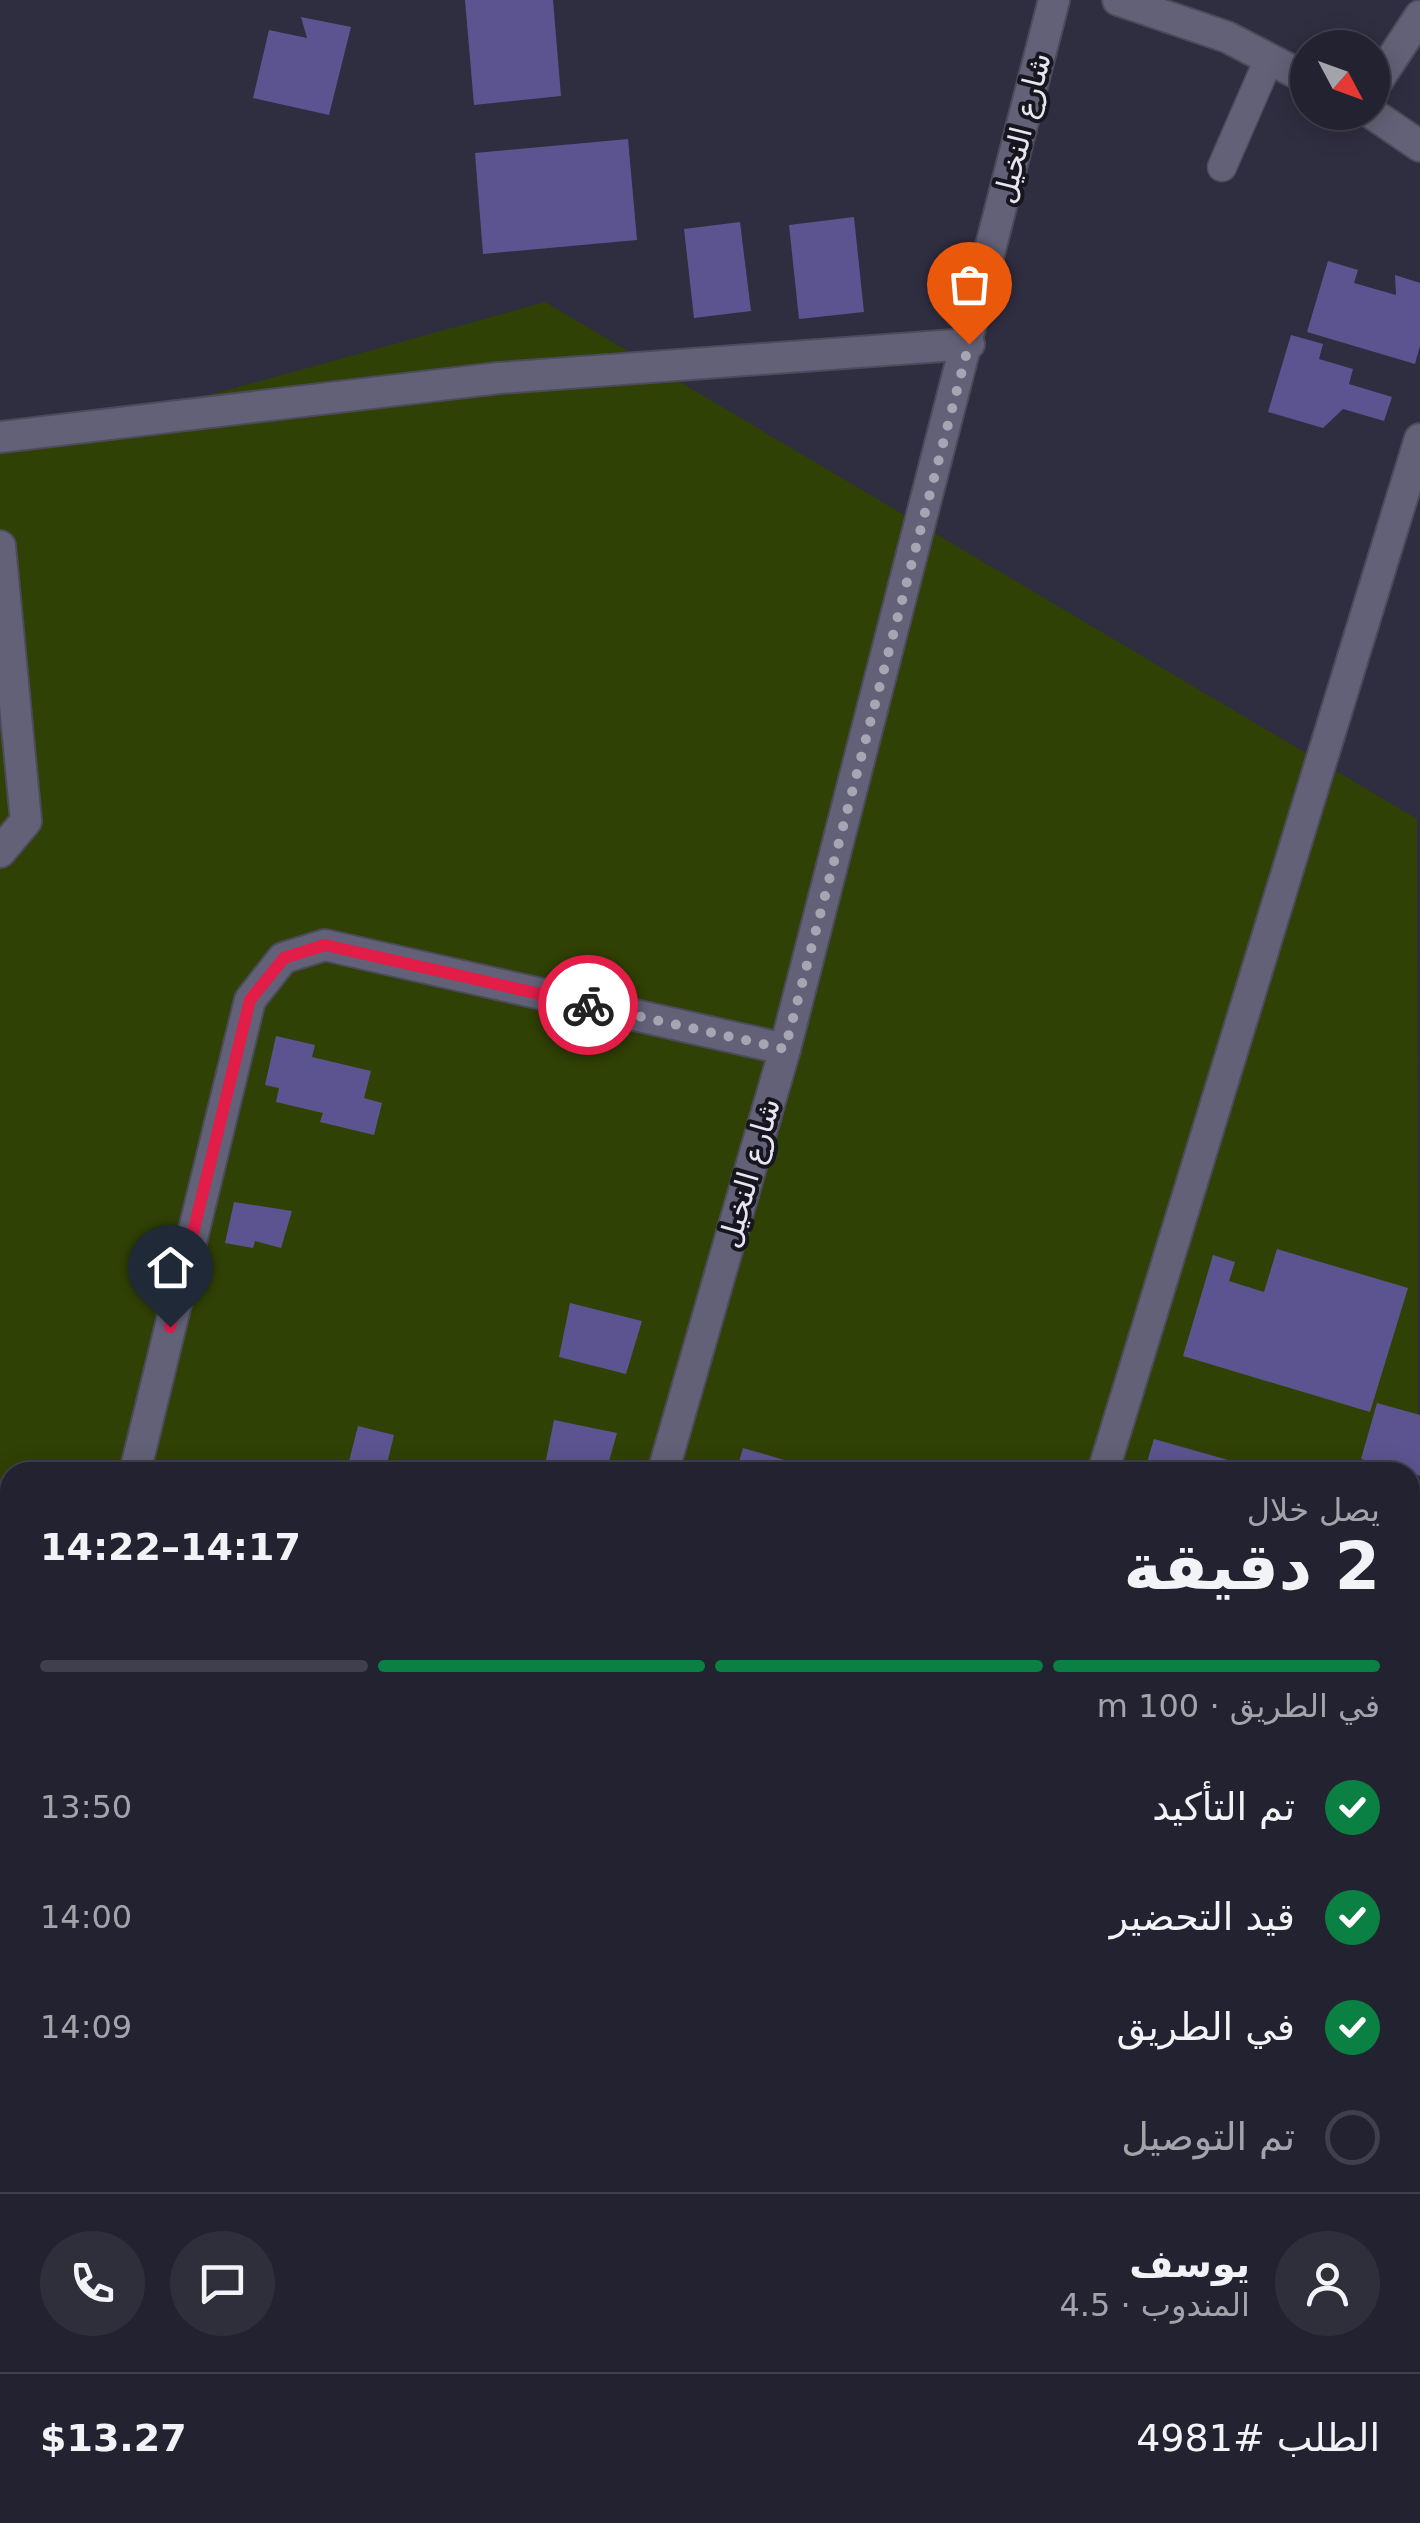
<!DOCTYPE html>
<html lang="ar">
<meta charset="utf-8">
<style>
body{margin:0;font-family:"DejaVu Sans",Vazirmatn,sans-serif;background:#2f2f3c;color:#f1f3f6;direction:rtl;height:100vh;display:flex;flex-direction:column;font-size:38px;white-space:nowrap}
*{box-sizing:border-box;margin:0}
p{font-size:32px;color:#a3a4ab}
.icon{flex:none;width:55px;height:55px;fill:none;stroke:currentColor;stroke-width:2;stroke-linecap:round;stroke-linejoin:round}
.map{position:relative;flex:1;overflow:hidden;direction:ltr}
.details{position:absolute;left:0px;top:1462px;width:1420px;height:1062px;display:flex;flex-direction:column;background:#232230;border-radius:30px 30px 0 0;box-shadow:0 5px 25px #0003,0 0 0 2px #403f4c;direction:rtl}
.details>*{flex:none}
.needle{width:65px;rotate:131deg}
.fabs{position:absolute;left:1290px;top:30px;display:grid;gap:20px}
.fabs a{display:grid;place-items:center;width:100px;height:100px;border-radius:50%;background:#232230;box-shadow:0 5px 25px #0003,0 0 0 2px #403f4c;font-size:50px}
.pin{position:absolute;display:grid;place-items:center;width:85px;height:85px;color:#fff;margin:-102px -42px;border-radius:50% 50% 50% 0;rotate:-45deg;box-shadow:0 0 10px #0007}
.pin .icon{rotate:45deg}
.courier{position:absolute;display:grid;place-items:center;width:100px;height:100px;margin:-50px;border:8px solid #e11d48;border-radius:50%;background:#fff;color:#222;box-shadow:0 2px 12px #0007}
.head em{font-style:normal;font-weight:700}
.head div{display:flex;flex-direction:column-reverse}
.head{display:flex;align-items:center;justify-content:space-between;height:170px;padding:0 40px}
h1{font-size:65px;font-weight:700;line-height:75px}
.bar{display:grid;grid-template-columns:repeat(4,1fr);gap:15px 10px;align-content:center;height:120px;padding:0 40px}
.bar i{height:12px;border-radius:8px;background:#403f4c}
.bar .selected{background:#0b8043}
.bar p{grid-column:span 4}
.line{display:flex;align-items:center;gap:25px;padding:0 40px;border-top:2px solid #403f4c}
.line div{flex:1}
.round{display:grid;place-items:center;flex:none;width:105px;height:105px;border-radius:52px;background:#2f2f3c}
ol{padding:0 40px;list-style:none}
li{display:flex;align-items:center;gap:30px;height:110px}
li p{margin-inline-start:auto}
li .icon{padding:10px;border-radius:50%;background:#0b8043;color:#fff;stroke-width:4}
li:last-child{color:#a3a4ab}
li i{width:55px;height:55px;border:5px solid #403f4c;border-radius:50%}
.map>svg:first-child{display:block}
.green{fill:#304105;fill-rule:evenodd}
.building{fill:#5c5490}
.lines{fill:none;stroke-linecap:round;stroke-linejoin:round}
.service-casing{stroke:#4d4b5b;stroke-width:31}
.minor-casing{stroke:#4d4b5b;stroke-width:34}
.service{stroke:#636177;stroke-width:28}
.minor{stroke:#636177;stroke-width:30}
.done{stroke:#a6a5b4;stroke-width:10;stroke-dasharray:0 18}
.route{stroke:#e11d48;stroke-width:12}
.labels{text-anchor:middle;dominant-baseline:central;stroke-width:8;stroke-linejoin:round;paint-order:stroke}
.street-label{font-size:30px;fill:#e6e5f2;stroke:#17161f}
</style>
<div class="map">
<svg width="1420" height="2523" viewBox="0 0 1420 2523">
<rect width="100%" height="100%" fill="#2f2d40"/>
<path class="green" d="M545,302l872,517 3,1704h-1420v-2070zM10,1472h1400v1043h-1400z"/>
<g class="building">
<path d="M465,0h88l8,96 -87,9z"/>
<path d="M301,17l50,10 -22,88 -76,-17 16,-68 38,8z"/>
<path d="M628,139l9,101 -154,14 -8,-101z"/>
<path d="M854,217l10,95 -65,7 -10,-94z"/>
<path d="M740,222l11,89 -57,7 -10,-89z"/>
<path d="M1328,261l30,9 -4,13 42,12 -1,-20 25,8v63l-5,18 -108,-32z"/>
<path d="M1291,335l32,9 -4,15 34,10 -4,15 43,13 -8,24 -41,-12 -20,19 -55,-16z"/>
<path d="M276,1036l39,9 -3,12 59,14 -7,27 18,5 -8,32 -54,-13 3,-9 -47,-11 3,-14 -14,-3z"/>
<path d="M234,1202l58,9 -11,37 -26,-7 -2,7 -28,-5z"/>
<path d="M1277,1249l131,39 -38,124 -187,-56 30,-101 22,7 -6,19 35,11z"/>
<path d="M570,1303l72,18 -16,53 -67,-17z"/>
<path d="M1377,1403l43,12v61l-59,-17z"/>
<path d="M554,1420l63,13 -11,39 -60,-12z"/>
<path d="M358,1426l36,9 -9,37 -38,-3z"/>
<path d="M1154,1439l113,32v1h-123z"/>
<path d="M743,1448l55,16 -2,8h-60z"/>
<path d="M1419,1496l1,1v67l-10,-2v-32z"/>
<path d="M0,1579l10,2v87l-10,-2z"/>
<path d="M1410,1630l10,2v57l-10,-3z"/>
<path d="M1419,2093h1v82l-10,-3v-49z"/>
<path d="M1410,2228l10,3v103l-10,-4z"/>
<path d="M1415,2429l5,1v74l-10,-3v-67z"/>
</g>
<g class="lines">
<defs>
<path id="service" d="M1222,167l47,-108"/>
<g id="minor">
<path d="M1118,0l109,37 81,42"/>
<path d="M1372,89l48,-73"/>
<path d="M1370,112l50,34"/>
<path d="M0,437l499,-59 470,-34"/>
<path d="M0,546l26,275 -26,31"/>
<path d="M135,1472l115,-472 33,-42 42,-13 460,104"/>
<path d="M663,1472l122,-423 269,-1049"/>
<path d="M1103,1472l317,-1033"/>
<path d="M0,1912l10,2"/>
<path d="M1410,2026l10,-32"/>
<path d="M1410,2400l10,5"/>
<path d="M404,2523l1,-8"/>
</g>
</defs>
<use href="#service" class="service-casing"/>
<use href="#minor" class="minor-casing"/>
<use href="#service" class="service"/>
<use href="#minor" class="minor"/>
</g>
<g class="lines">
<path class="done" d="M588,1005l197,44 184,-705"/>
<path class="route" d="M170,1327l80,-327 34,-42 41,-13 263,60"/>
</g>
<g class="labels">
<g class="street-label">
<text transform="translate(1022 128) rotate(-76)">شارع النخيل</text>
<text transform="translate(749 1173) rotate(-74)">شارع النخيل</text>
</g>
</g>
</svg>
<div class="fabs">
<a><svg class="needle" viewBox="-14 -14 28 28"><path d="M0-13l5 13h-10z" fill="#e53935"/><path d="M0 13l5-13h-10z" fill="#a3a4ab"/></svg></a>
</div>
<div class="pin" style="left:969px;top:344px;background:#ea580c"><svg class="icon" aria-label="bag" viewBox="0 0 24 24"><path d="M5 8h14l-1 12H6zM9 8a3 3 0 0 1 6 0"/></svg></div>
<div class="pin" style="left:170px;top:1327px;background:#1f2937"><svg class="icon" aria-label="home" viewBox="0 0 24 24"><path d="M3 11l9-7 9 7M6 9v11h12V9"/></svg></div>
<div class="courier" style="left:588px;top:1005px"><svg class="icon" aria-label="bike" viewBox="0 0 24 24"><circle cx="6" cy="16" r="4"/><circle cx="18" cy="16" r="4"/><path d="M6 16l4-8h5l3 8M10 8l3 8H6M13 5h3"/></svg></div>
<section class="details">
<div class="head"><div><h1>2 دقيقة</h1><p>يصل خلال</p></div><em>14:17–14:22</em></div>
<div class="bar"><i class="selected"></i><i class="selected"></i><i class="selected"></i><i></i><p>في الطريق · 100 m</p></div>
<ol>
<li><svg class="icon" aria-label="check" viewBox="0 0 24 24"><path d="M5 12l5 5 9-10"/></svg>تم التأكيد<p>13:50</p></li>
<li><svg class="icon" aria-label="check" viewBox="0 0 24 24"><path d="M5 12l5 5 9-10"/></svg>قيد التحضير<p>14:00</p></li>
<li><svg class="icon" aria-label="check" viewBox="0 0 24 24"><path d="M5 12l5 5 9-10"/></svg>في الطريق<p>14:09</p></li>
<li><i></i>تم التوصيل</li>
</ol>
<div class="line" style="height:180px"><a class="round"><svg class="icon" aria-label="person" viewBox="0 0 24 24"><circle cx="12" cy="8" r="4"/><path d="M4 21q1-7 8-7t8 7"/></svg></a><div><b>يوسف</b><p>المندوب · 4.5</p></div><a class="round"><svg class="icon" aria-label="chat" viewBox="0 0 24 24"><path d="M4 5h16v11H9l-5 4z"/></svg></a><a class="round"><svg class="icon" aria-label="phone" viewBox="0 0 24 24"><path d="M5 4h4l2 5-3 2q2 4 5 5l2-3 5 2v4C11 20 4 13 5 4z"/></svg></a></div>
<div class="line" style="height:130px"><div>الطلب #4981</div><b>$13.27</b></div>
</section>
</div>
